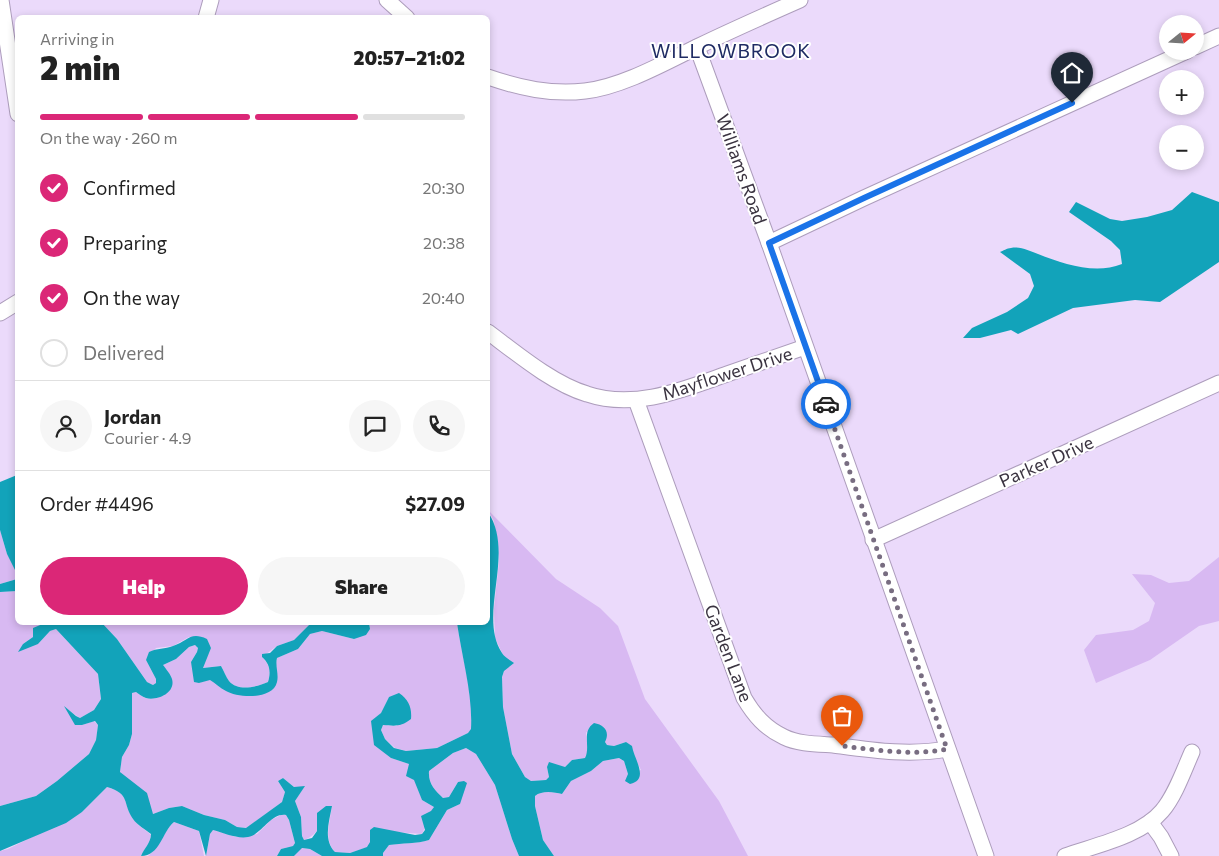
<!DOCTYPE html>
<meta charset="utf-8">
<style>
body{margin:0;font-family:Commissioner,sans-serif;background:#f6f6f6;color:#222;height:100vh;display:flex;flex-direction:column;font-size:19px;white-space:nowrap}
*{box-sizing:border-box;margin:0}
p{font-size:16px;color:#767676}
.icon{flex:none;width:28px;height:28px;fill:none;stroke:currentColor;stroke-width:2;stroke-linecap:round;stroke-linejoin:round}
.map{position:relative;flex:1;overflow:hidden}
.drawer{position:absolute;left:15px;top:15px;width:475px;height:610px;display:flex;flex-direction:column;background:#fff;border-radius:8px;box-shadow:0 2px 8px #0003}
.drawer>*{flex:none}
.needle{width:32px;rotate:72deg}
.tools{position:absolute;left:1159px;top:15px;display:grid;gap:10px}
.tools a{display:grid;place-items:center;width:45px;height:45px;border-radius:50%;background:#fff;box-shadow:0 2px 8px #0003;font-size:25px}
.pin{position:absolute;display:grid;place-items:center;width:42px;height:42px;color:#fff;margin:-51px -21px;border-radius:50% 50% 50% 0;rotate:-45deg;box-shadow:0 0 5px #0007}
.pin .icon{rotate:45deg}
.courier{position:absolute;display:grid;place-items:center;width:50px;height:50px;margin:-25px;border:4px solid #1a73e8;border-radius:50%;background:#fff;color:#222;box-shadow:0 1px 6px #0007}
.headline em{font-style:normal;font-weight:800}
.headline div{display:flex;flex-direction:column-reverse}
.headline{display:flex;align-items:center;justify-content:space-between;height:85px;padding:0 25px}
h1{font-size:32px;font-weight:800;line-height:38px}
.bar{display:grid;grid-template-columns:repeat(4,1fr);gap:8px 5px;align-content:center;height:60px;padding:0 25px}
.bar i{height:6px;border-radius:4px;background:#e0e0e0}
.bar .selected{background:#db2777}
.bar p{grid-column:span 4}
.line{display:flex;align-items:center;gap:12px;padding:0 25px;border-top:1px solid #e0e0e0}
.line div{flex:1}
.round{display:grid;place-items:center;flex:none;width:52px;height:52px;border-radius:26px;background:#f6f6f6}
ol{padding:0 25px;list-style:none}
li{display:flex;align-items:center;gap:15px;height:55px}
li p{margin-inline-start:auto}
li .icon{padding:5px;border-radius:50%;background:#db2777;color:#fff;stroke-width:4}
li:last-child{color:#767676}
li i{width:28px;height:28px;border:2px solid #e0e0e0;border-radius:50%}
.primary-button{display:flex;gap:10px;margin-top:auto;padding:10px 25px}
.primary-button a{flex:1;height:58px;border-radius:30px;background:#db2777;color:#fff;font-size:20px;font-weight:800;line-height:58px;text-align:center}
.primary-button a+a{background:#f6f6f6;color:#222}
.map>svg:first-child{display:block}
.green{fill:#d8b9f2}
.water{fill:#12a3ba}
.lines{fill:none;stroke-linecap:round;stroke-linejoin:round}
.street-casing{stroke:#ad9dbc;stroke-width:17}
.street{stroke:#fff;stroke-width:15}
.done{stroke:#786d81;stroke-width:5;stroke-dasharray:0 9}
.route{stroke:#1a73e8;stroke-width:6}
.labels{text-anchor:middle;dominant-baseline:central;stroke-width:4;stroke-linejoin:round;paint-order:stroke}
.street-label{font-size:18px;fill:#3a3340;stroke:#fff}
.neighbourhood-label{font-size:19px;letter-spacing:1px;fill:#1f2b63;stroke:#fff}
</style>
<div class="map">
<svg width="1219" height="856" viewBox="0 0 1219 856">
<rect width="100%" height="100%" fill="#ebdafb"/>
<g class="green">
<path d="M488,510l68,69 44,29 18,18 27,73 74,102 29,55h-194l-11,-16 -8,-34v-10c7,-6 19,-4 27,-2l9,-13 20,-10 12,-10 16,-3 5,3 4,13 13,-4 -15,-28 -12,4 -7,-1 -2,-3 -19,-10 2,19 -3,7 -13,2 -7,7h-18l2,10 -3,3 -15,1 -6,-4 -13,-23 -9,-47 -1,-30 2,-6 -1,-16 -8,-17 -1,-29 5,-48 -5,-40z"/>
<path d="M0,530l7,24 10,16v9l-17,5z"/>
<path d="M1219,557v64l-20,5 -49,34 -54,23 -12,-33 12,-15 37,-5 16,-9 6,-18 -23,-29 19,1 18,8 20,-2z"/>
<path d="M17,591l1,31 27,1 -12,14 -10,7h15l12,-13 6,-2 42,45 3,25 -7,11 -14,8 -15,-10 17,17 12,-4 4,4 -2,15 -7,14 -32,27 -21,15 -36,10v-214z"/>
<path d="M102,623h209l-17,17 -17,6 -15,11c8,8 9,15 6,25 -11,5 -30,10 -39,-1 -3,-4 -5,-10 -8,-15l-19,2 9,-21 -22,-10 -16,9 -17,2 -10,12 10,19v4l-3,2 -6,-3 -30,-43z"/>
<path d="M369,623h88c5,35 16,70 15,106l-4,4 -31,15 -31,3 -11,-3 -10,-9 -4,-9 2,-5 14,1 -8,-29 -8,16 -9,8 19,37 18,6 13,36 12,7 -12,27 -52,-4v12l-2,5 -18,6 -15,-1c-12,-13 -5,-30 -3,-46 -8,13 -13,29 -28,34l-2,-4 -1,-19 -6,-16 9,-14h-10l-11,-9 -5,3 7,11 -3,10 -35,26 -10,-1 -12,-7 -21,-5 -22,-9 -13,2 -16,6 -33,-42 2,-15 7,-12 3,-11v-41l4,-1 9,6 7,1 11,-34 13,-6 13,-12 6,-2 3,3 -1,4 -6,10 8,21 11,-4c31,23 35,18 67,2l-1,-17 1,-6 21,-9 12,-15 12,-3 32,8 16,-10z"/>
<path d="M466,748l10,6 19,31 17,54 7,17h-136v-3l6,-8c13,-2 28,-1 40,-5l18,-30 13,-6 -2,-22 -9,15 -6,1c-8,-8 -15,-14 -14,-27l24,-18z"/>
<path d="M107,787c24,7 15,15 26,32 4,6 13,11 18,16 0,8 -7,13 -10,21h-141v-5l8,-2 74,-37z"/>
<path d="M281,815h5l3,5 6,23 -2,3 -12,3 -4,7h-71l4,-22 3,-4 23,7 21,-3 14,-14z"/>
<path d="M174,822l25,9 5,25h-56c12,-9 15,-24 26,-34z"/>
<path d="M301,848l9,1 12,7h-28z"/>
</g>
<g class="water">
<path d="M1192,192l27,10v60l-59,40 -25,-2 -62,8 -55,26 -7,-4 -31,8h-17l9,-10 35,-16 21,-14 6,-12 -4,-12 -30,-22c3,-1 7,-4 11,-4 9,-2 19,3 27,6 26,10 57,21 84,10l-2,-14 -9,-9 -42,-29 7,-10 34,17 12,2 25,-4 25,-7z"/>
<path d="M17,475v99l-10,-20 -7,-24v-48z"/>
<path d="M488,512c28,42 -11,103 14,141 2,4 8,7 12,10l-10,8 -2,6 1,30 9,47 13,23 6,4 15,-1 3,-3 -2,-10 2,-5 16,5 7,-7 13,-2c6,-12 -4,-26 9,-35 11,2 16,9 11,19l2,3 7,1 12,-4 6,4c2,13 18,34 -2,38l-5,-3 3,-7 -4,-13 -5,-3 -16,3 -12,10 -20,10 -9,13c-8,-2 -20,-4 -27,2v10l8,34 11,16h-35l-7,-17 -17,-54 -19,-31 -10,-6 -13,5 -24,18c-1,13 6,19 14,27l6,-1 9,-15 6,-1 3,2 -7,21 -13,6 -18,30c-12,4 -27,3 -40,5l-6,8v3h-61l-12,-7 -8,-1 -8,8h-17l4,-7 12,-3 2,-3 -6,-23 -3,-5c-16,-2 -23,19 -38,22 -11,2 -24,-4 -35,-7l-3,4 -4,22 -7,-25 -25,-9c-12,10 -14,34 -33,34 3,-8 10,-13 10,-22 -5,-4 -14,-9 -18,-15 -11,-16 -2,-25 -26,-32l-25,25 -16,11 -66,28v-45l36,-10 21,-15 32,-27 7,-14 2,-15 -3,-4 -13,4h-7l-11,-19 12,10 4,2 14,-8 7,-11 -3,-25 -42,-45 -6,2 -12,13 -20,8 5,-8 10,-7v-9l12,-5h57l15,16 30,43 6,3 3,-2v-4l-10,-19 3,-8c8,-4 16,-3 24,-6 15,-5 17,-15 34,-7l4,9 -8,20 18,-2c3,5 5,11 8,15 9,11 28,6 39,1 3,-10 2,-18 -6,-25v-3l8,-1 7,-7 17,-6 17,-17h58l1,6 -4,6 -12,4 -32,-8 -12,3 -12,15 -21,9c-2,8 2,16 0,24 -4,18 -39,16 -51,9 -6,-3 -11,-8 -16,-11l-11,3 -5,-1 -3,-20 6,-10 1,-4 -3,-3 -6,2 -13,12 -13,6c3,4 8,10 9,14 4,14 -15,22 -26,19 -3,-1 -7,-4 -10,-6l-4,1v41l-3,11 -7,12 -2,15 27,21 6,21 16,-6 13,-2 22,9 21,5 12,7 9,1 36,-26 3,-10 -7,-11 5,-3 11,9 11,-1 -10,15 6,16 1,19 2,4 8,-2 5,-7v-18l9,-7h6c-3,16 -9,34 3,46l15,1 17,-6 3,-5v-12l4,-3 41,8 7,-1 3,-4 -4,-14 10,-5 3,-4 -12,-7 -8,-20 -8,-4 3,-12 -18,-6 -17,-13 -3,-24 10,-8 8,-16 10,-4c10,7 13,15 12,26 -10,8 -16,7 -28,6l-2,5 4,9 9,9 12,3 31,-3 31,-15 3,-4c2,-34 -9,-71 -14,-106l31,-1z"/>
<path d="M17,579v12l-17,1v-8z"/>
</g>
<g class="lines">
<defs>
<g id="street">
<path d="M1,0l17,114"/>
<path d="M387,0l20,18"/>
<path d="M206,18l5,-18"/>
<path d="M697,47l72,196 217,613"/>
<path d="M1195,47l24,-11"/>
<path d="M488,77c32,11 63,18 97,14 37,-4 81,-29 114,-45 33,-16 67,-31 101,-46"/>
<path d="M769,243l95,-45 323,-147"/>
<path d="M0,313l18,-11"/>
<path d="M488,332c28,21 65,52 99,62 47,16 95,-4 140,-20 26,-9 52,-18 78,-27"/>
<path d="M636,400l108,298c10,17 21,30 40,39 14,7 33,7 49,8 38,5 76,11 114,4"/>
<path d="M873,540l346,-157"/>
<path d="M1150,822l11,15 10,19"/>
<path d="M1065,856c31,-11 76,-20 97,-45 13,-15 22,-41 30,-59"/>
</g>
</defs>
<use href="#street" class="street-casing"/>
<use href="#street" class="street"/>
</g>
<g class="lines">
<path class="done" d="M826,404l121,345c-35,7 -70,1 -105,-3"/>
<path class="route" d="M826,404l-57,-161 95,-45 208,-95"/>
</g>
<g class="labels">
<g class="street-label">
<text transform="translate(742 169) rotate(70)">Williams Road</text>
<text transform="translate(727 373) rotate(-18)">Mayflower Drive</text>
<text transform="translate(1046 461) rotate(-24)">Parker Drive</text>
<text transform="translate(729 653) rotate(69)">Garden Lane</text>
</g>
<g class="neighbourhood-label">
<text x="731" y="50">WILLOWBROOK</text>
</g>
</g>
</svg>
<div class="tools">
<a><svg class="needle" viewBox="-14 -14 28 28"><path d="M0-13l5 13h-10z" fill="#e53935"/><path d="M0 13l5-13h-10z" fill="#767676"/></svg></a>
<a>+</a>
<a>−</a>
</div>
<div class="pin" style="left:842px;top:746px;background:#ea580c"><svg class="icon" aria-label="bag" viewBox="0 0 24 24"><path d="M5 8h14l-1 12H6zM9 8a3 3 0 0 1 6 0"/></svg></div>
<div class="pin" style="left:1072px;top:103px;background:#1f2937"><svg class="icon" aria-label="home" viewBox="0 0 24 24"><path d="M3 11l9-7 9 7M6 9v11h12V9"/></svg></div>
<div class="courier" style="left:826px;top:404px"><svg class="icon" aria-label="car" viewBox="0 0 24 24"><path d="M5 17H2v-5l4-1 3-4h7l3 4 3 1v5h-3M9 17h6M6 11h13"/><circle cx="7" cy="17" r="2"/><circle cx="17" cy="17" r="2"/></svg></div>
<section class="drawer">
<div class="headline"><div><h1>2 min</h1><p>Arriving in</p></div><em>20:57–21:02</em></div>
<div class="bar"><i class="selected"></i><i class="selected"></i><i class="selected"></i><i></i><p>On the way · 260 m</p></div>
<ol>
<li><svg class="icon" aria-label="check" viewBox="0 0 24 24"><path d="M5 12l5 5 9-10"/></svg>Confirmed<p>20:30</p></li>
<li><svg class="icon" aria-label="check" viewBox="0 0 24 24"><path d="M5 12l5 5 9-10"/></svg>Preparing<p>20:38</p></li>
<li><svg class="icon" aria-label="check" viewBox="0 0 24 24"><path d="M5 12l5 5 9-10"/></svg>On the way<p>20:40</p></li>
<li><i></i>Delivered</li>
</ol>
<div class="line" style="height:90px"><a class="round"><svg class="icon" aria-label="person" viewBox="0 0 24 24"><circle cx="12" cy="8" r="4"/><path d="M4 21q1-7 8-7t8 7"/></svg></a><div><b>Jordan</b><p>Courier · 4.9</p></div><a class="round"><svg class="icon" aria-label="chat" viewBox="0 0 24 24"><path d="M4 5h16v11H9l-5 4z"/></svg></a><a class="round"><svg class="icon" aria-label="phone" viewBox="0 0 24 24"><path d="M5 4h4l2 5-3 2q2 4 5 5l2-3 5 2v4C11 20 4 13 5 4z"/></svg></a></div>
<div class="line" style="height:65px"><div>Order #4496</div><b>$27.09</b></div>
<div class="primary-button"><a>Help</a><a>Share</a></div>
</section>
</div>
